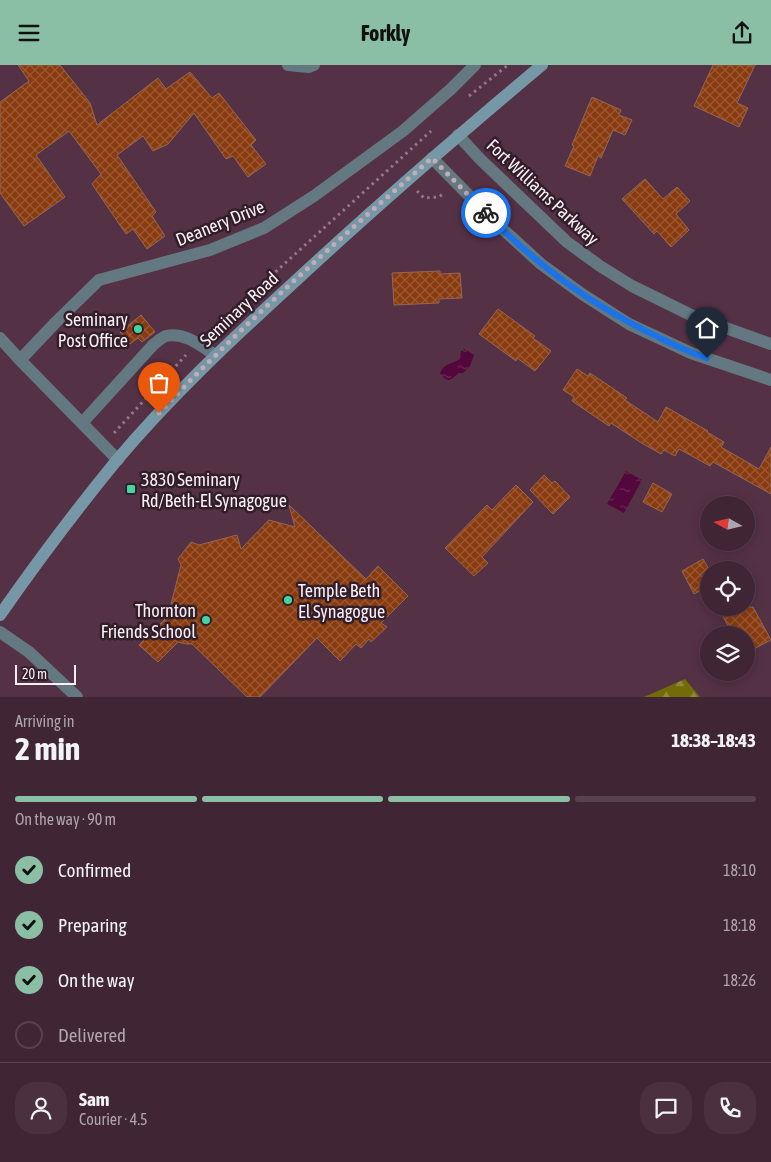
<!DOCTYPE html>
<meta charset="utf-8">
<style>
body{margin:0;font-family:"Asap Condensed",sans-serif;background:#4b3140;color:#f1f3f6;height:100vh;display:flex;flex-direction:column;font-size:19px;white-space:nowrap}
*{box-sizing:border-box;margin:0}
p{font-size:16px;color:#aea5ac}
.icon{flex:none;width:28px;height:28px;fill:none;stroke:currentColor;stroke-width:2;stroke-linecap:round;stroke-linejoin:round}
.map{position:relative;height:632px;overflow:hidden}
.side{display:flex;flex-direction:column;background:#402534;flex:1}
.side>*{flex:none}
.needle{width:32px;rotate:278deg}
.tools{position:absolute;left:700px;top:431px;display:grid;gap:10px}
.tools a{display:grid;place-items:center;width:55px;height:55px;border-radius:50%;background:#402534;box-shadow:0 2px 12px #0003,0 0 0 1px #59424f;font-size:25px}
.scale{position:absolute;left:15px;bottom:12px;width:61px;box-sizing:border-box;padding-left:5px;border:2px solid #fdeef6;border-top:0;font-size:14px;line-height:18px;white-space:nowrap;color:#fdeef6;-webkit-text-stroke:4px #301f29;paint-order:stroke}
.pin{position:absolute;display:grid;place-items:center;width:42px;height:42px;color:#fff;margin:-51px -21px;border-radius:50% 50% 50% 0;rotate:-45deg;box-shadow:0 0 5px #0007}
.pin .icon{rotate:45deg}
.courier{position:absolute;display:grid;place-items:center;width:50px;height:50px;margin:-25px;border:4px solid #1a73e8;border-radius:50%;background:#fff;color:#222;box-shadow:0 1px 6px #0007}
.head em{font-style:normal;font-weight:700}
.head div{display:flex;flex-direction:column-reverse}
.head{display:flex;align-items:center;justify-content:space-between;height:85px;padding:0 15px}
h1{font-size:32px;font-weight:700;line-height:38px}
.bar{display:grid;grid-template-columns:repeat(4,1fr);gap:8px 5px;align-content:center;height:60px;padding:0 15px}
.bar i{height:6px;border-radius:4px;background:#59424f}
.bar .on{background:#8abfa5}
.bar p{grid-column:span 4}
.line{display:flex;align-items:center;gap:12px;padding:0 15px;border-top:1px solid #59424f}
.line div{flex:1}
.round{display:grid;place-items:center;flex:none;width:52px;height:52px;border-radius:20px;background:#4b3140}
ol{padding:0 15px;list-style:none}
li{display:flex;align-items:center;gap:15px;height:55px}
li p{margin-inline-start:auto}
li .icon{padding:5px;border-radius:50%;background:#8abfa5;color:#111;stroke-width:4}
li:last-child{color:#aea5ac}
li i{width:28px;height:28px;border:2px solid #59424f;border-radius:50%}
header{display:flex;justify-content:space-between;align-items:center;height:65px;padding:0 15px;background:#8abfa5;color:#111;font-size:22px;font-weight:700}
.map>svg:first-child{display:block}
.forest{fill:url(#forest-firs)}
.water{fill:url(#water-ripples)}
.building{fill:url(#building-cross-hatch);stroke:#916754}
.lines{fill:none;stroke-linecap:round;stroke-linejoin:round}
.path{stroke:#937687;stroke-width:3;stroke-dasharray:2.5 4;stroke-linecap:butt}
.service{stroke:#637880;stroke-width:12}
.minor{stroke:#637880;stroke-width:12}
.tertiary{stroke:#637880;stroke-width:12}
.secondary{stroke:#7697a5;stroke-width:12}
.done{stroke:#c2acb8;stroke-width:5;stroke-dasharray:0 9}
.route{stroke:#1a73e8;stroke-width:6}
.poi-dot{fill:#43d4a0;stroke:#301f29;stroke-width:2}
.labels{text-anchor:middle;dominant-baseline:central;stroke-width:5;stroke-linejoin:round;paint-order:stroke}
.street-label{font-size:18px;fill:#fdeef6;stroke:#301f29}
.poi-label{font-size:18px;fill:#fdeef6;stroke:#301f29;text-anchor:end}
</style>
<header><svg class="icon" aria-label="menu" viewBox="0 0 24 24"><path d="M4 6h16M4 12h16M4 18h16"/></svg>Forkly<svg class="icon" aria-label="share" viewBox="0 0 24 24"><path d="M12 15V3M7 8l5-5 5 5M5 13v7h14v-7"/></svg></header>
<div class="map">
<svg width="771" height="632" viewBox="0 0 771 632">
<defs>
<pattern id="forest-firs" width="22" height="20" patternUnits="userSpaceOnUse" patternTransform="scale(1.25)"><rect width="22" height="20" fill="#726b08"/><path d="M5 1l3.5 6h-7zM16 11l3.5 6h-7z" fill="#8e8839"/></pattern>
<pattern id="water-ripples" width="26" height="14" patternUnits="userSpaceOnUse" patternTransform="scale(1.25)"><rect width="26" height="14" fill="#54073c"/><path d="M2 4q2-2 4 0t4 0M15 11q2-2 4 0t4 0" fill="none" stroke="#6e2b59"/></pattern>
<pattern id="building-cross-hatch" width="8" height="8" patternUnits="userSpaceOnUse" patternTransform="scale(1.25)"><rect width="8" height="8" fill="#893b10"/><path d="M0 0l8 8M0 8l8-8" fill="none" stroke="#9b5833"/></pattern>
</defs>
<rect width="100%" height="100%" fill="#553146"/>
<path class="forest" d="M685,614l15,18h-56z"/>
<g class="water">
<path d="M464,284l4,2 6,4 -4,11 -7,7h-4l-9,7c-5,0 -7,-3 -10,-7 4,-10 12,-9 20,-14l1,-8z"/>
<path d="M626,406l16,9 -18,33 -17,-9z"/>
</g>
<g class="building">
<path d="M18,0h42l30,38 7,22 61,-47 8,11 24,-17 22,26 7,-5 37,47 -5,5 15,19 -18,13 -15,-21 -7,3 -32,-46 -26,31 -15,7 -10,-15 -26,19 39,57 -4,4 13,20 -18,13 -14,-20 -7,5 -34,-50 9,-10 -32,-43 -33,24 29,42 -41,29 -24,-33v-91l29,-21z"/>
<path d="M713,0h42l-18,38 11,5 -9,19 -45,-21z"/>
<path d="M592,32l29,13 -2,5 13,5 -7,15 -12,-5 -12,28 -3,-2 -8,20 -25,-10 9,-20 -2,-1z"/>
<path d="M645,114l18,20 14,-12 13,14 -14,13 13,16 -18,17 -14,-16 -3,3 -32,-35z"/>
<path d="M440,206v3l20,-1 2,25 -23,1v4l-45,2 -2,-32z"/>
<path d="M498,244l37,27 -2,2 18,13 -16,20 -18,-13 -1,3 -37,-27z"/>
<path d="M141,250l14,17 -13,10 -4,-4 -8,6 -10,-12z"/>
<path d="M577,304l11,7 2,-3 37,25 -2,2 33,22 8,-15 42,24 -1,1 17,10 -3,5 38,22 12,-22v47l-58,-32 -3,4 -31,-17 -4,7 -11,-6 -3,4 -21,-12 -29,-19 -2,3 -37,-25 2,-4 -11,-7z"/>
<path d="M544,410l8,8 3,-2 15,16 -17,17 -23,-24z"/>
<path d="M653,418l19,11 -10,18 -19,-10z"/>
<path d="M516,420l17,17 -51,55 6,6 -14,13 -29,-28 42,-43 5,5z"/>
<path d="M289,440l77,74 12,-13 30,30 -27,27 6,4 -16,15 -2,-3 -8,9 -5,-4 -16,17 -23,-23 -57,59h-13l-55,-53h-5l-9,-2 -20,20 -19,-17 29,-29 13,-51 -3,-6 13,-17 8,3 38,-10 4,14 28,-29 26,7z"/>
<path d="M703,494l6,10v17l-15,8 -12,-23z"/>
<path d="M718,542h35l18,33 -25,13v-18h-13z"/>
</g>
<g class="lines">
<g class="path">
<path d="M469,31l39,-31"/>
<path d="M417,126l7,7 15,-1 5,-4"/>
<path d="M208,268l223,-202"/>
<path d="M114,368l72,-78"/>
</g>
<g class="service">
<path d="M288,0l21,2 5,-2"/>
<path d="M0,273l20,22 36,-38 43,-42 111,-30 54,-22 50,-32 89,-65 48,-42 24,-24"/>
<path d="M20,295l98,100"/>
<path d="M82,358l71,-78c4,-3 9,-8 13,-9 19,-4 35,10 49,19"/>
</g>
<path class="minor" d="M0,567l29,20 48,45"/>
<g class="tertiary">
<path d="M458,70l22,24 87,83 33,24 32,20 63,31 76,27"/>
<path d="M432,93l64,65 45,41 41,30 47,30 62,29 80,27"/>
</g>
<path class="secondary" d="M0,550c37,-53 76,-105 117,-155 53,-63 113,-119 173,-174 82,-76 166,-149 252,-221"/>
</g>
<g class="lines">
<path class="done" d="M159,348c85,-90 179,-173 273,-255l54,55"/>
<path class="route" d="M486,148c49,51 107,93 172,124 16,8 32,16 49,21"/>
</g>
<g class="poi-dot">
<circle cx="138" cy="264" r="5"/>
<rect x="126" y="419" width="10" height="10" rx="2.5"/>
<circle cx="288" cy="535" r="5"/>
<circle cx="206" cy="555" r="5"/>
</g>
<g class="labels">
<g class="street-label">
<text transform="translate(543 127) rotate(43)">Fort Williams Parkway</text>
<text transform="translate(220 158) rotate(-22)">Deanery Drive</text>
<text transform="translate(239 244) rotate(-43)">Seminary Road</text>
</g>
<g class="poi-label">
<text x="128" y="254">Seminary<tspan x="128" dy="21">Post Office</tspan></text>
<text x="141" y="414" text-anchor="start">3830 Seminary<tspan x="141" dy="21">Rd/Beth-El Synagogue</tspan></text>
<text x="298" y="525" text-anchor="start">Temple Beth<tspan x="298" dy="21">El Synagogue</tspan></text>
<text x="196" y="545">Thornton<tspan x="196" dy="21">Friends School</tspan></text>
</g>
</g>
</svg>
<div class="tools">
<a><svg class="needle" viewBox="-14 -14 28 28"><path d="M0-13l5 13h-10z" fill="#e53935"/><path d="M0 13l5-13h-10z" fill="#aea5ac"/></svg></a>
<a><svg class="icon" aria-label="locate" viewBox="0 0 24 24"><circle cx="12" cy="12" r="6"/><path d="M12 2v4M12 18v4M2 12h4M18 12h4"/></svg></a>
<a><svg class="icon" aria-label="layers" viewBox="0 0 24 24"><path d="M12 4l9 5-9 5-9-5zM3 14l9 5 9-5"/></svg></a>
</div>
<div class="scale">20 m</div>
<div class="pin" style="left:159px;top:348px;background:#ea580c"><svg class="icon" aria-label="bag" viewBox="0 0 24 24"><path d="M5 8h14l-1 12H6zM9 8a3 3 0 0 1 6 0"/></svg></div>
<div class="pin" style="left:707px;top:293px;background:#1f2937"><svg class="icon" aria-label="home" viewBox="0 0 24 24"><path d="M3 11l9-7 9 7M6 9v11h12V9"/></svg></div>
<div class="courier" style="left:486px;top:148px"><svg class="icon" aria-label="bike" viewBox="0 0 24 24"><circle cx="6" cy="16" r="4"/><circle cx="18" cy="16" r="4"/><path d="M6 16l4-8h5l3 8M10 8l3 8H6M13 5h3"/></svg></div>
</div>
<section class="side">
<div class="head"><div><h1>2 min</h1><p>Arriving in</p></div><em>18:38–18:43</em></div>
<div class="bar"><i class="on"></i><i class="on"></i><i class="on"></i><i></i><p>On the way · 90 m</p></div>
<ol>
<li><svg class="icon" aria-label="check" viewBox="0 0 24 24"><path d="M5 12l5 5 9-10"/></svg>Confirmed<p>18:10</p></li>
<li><svg class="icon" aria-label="check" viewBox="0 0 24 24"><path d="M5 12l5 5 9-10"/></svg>Preparing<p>18:18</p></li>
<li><svg class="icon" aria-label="check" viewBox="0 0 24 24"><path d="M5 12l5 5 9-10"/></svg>On the way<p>18:26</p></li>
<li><i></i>Delivered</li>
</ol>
<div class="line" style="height:90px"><a class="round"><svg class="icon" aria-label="person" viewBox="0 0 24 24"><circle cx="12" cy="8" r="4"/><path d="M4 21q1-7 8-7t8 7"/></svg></a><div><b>Sam</b><p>Courier · 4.5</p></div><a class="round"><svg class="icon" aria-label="chat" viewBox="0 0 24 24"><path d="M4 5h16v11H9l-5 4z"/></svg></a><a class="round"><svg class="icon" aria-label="phone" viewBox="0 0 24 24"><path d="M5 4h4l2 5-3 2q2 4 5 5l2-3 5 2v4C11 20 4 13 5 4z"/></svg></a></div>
</section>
